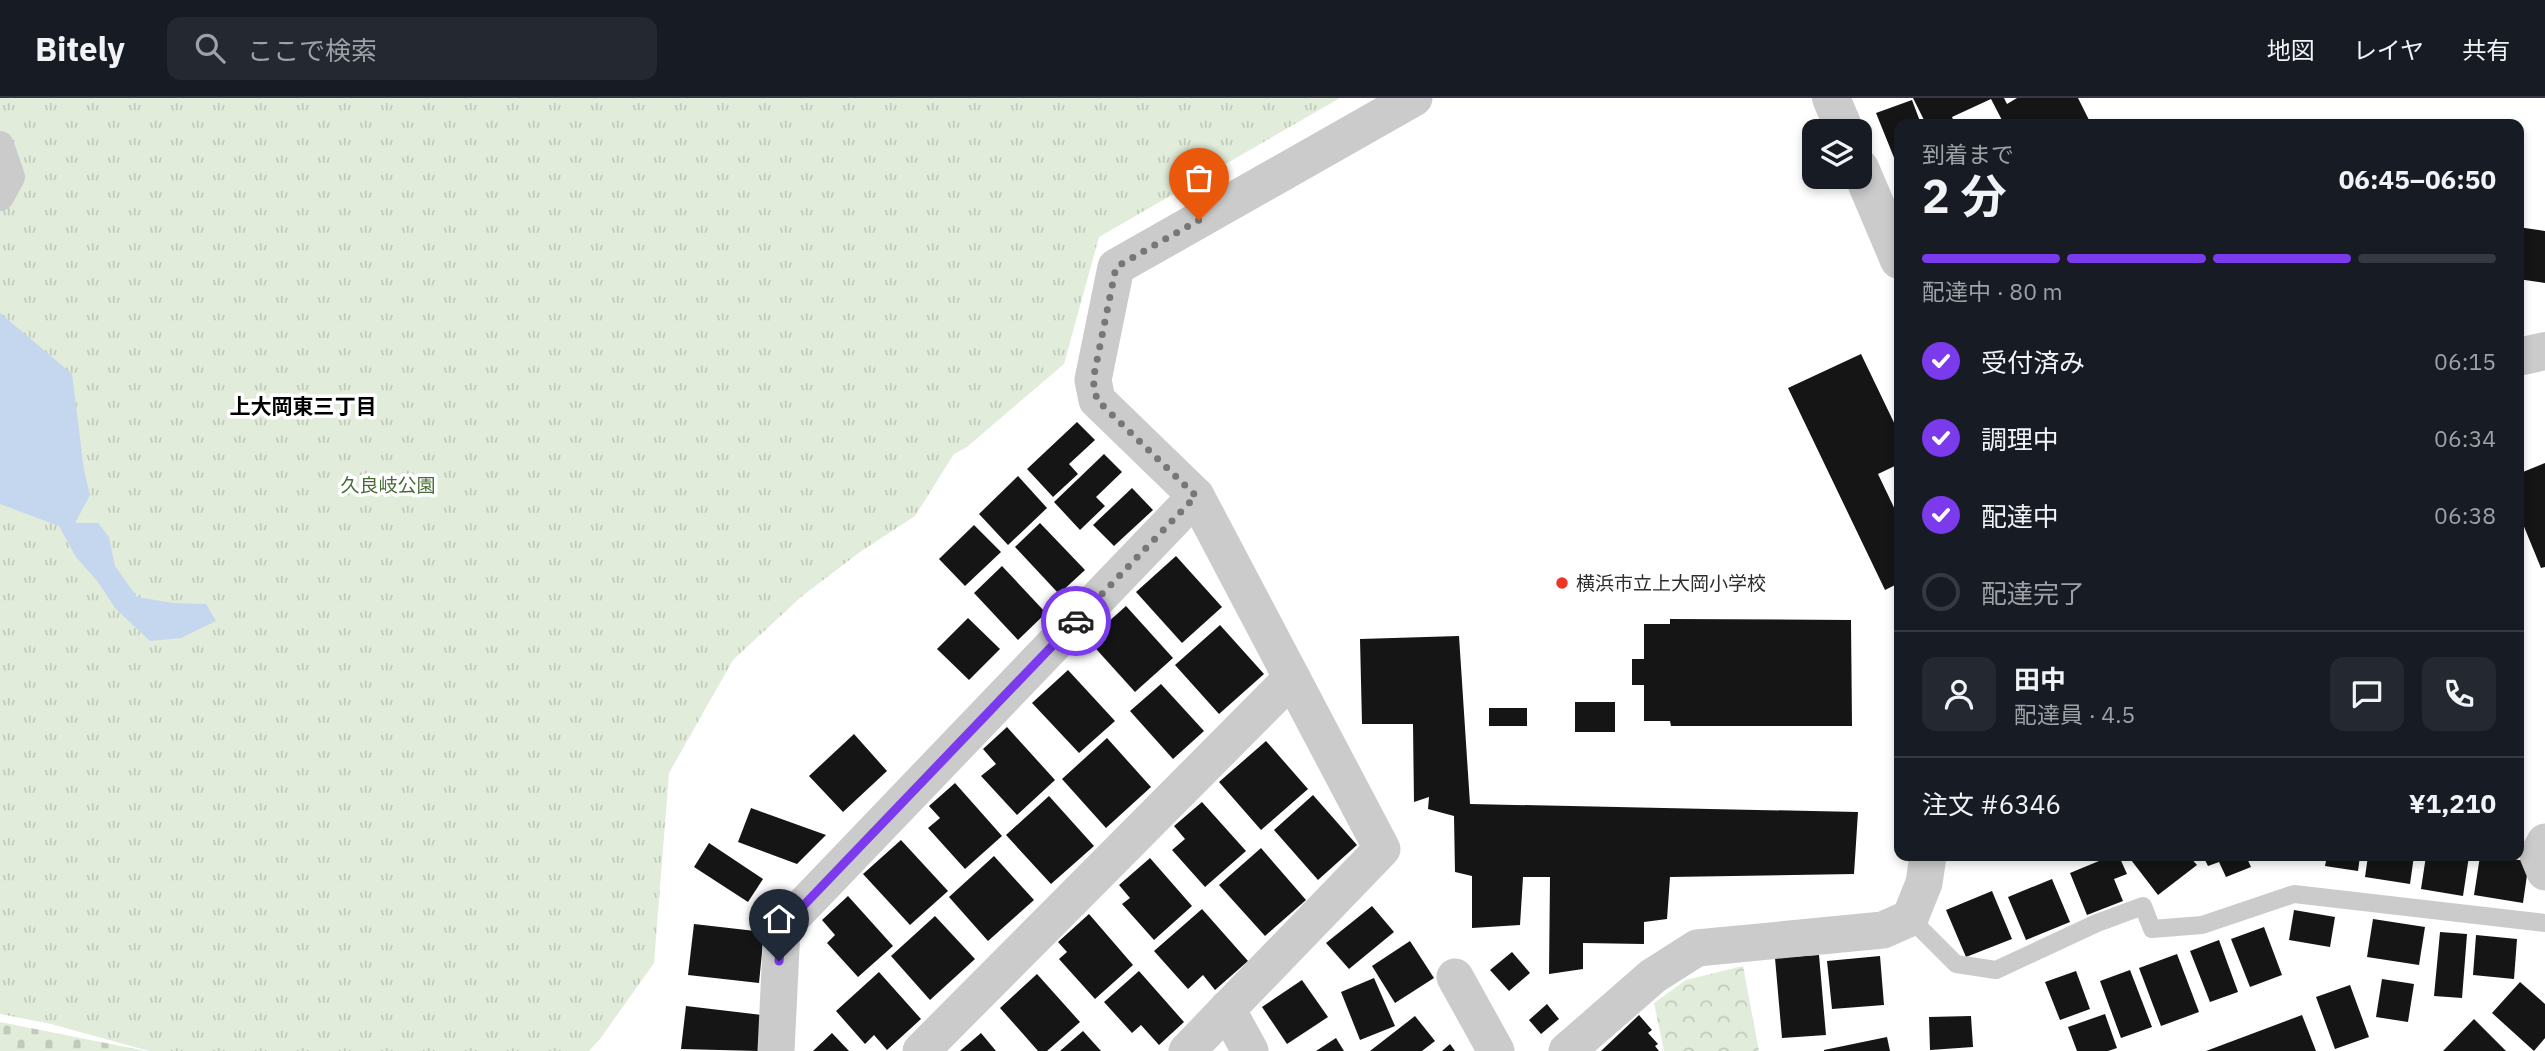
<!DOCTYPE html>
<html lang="ja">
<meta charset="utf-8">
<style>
body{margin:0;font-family:"IBM Plex Sans","Noto Sans JP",sans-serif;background:#242831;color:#f1f3f6;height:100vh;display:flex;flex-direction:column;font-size:26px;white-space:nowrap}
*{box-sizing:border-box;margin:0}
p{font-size:23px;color:#9ea1a6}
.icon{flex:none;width:38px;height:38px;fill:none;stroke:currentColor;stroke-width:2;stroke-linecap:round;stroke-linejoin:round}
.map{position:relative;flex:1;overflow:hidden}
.drawer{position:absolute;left:1894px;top:21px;width:630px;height:742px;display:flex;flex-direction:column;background:#171b24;border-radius:14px;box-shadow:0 4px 10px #0003}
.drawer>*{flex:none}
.tools{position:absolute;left:1802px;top:21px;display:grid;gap:14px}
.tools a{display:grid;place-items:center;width:70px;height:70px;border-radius:14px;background:#171b24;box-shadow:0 4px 10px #0003;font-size:35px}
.pin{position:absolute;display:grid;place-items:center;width:60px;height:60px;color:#fff;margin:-72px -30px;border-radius:50% 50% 50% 0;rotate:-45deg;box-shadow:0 0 7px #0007}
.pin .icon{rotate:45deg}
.courier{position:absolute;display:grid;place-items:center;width:70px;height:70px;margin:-35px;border:5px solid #7c3aed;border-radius:50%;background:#fff;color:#222;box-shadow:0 2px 9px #0007}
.summary em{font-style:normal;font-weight:700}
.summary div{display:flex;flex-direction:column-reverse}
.summary{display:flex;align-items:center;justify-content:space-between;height:119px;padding:0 28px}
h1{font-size:46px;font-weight:700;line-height:52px}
.bar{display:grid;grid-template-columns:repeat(4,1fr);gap:10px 7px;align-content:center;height:84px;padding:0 28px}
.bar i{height:9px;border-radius:5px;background:#363941}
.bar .current{background:#7c3aed}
.bar p{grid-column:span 4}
.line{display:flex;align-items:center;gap:18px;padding:0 28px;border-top:2px solid #363941}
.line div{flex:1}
.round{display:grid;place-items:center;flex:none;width:74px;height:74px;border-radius:14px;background:#242831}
ol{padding:0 28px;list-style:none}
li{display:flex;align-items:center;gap:21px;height:77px}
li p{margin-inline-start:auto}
li .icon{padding:7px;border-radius:50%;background:#7c3aed;color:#fff;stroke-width:4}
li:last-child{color:#9ea1a6}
li i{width:38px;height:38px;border:4px solid #363941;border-radius:50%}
header{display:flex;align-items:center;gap:42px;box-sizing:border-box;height:98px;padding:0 35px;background:#171b24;border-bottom:2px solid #363941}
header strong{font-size:33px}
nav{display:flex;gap:38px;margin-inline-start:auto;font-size:24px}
.search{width:490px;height:63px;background:#242831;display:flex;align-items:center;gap:18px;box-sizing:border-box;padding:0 24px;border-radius:14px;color:#9ea1a6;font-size:26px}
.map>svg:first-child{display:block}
.forest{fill:url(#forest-crowns)}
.cemetery{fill:url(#cemetery-stones)}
.park{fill:url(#park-tufts)}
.water{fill:#c5d7ee}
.building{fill:#151515}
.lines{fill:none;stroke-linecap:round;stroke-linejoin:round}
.service{stroke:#cbcbcb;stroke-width:18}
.pedestrian{stroke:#cbcbcb;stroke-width:28}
.minor{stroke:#cbcbcb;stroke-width:37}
.tertiary{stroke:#cbcbcb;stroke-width:38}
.done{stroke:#777;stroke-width:7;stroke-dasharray:0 12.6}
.route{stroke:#7c3aed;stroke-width:9}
.poi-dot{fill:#f13523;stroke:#fff;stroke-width:2.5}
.labels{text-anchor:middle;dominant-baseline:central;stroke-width:7;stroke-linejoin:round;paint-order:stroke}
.park-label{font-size:19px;fill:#486c38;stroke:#fff}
.poi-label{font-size:19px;fill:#2e2e2e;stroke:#fff;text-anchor:start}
.neighbourhood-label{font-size:21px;font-weight:bold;fill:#000;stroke:#fff}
</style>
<header>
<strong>Bitely</strong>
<div class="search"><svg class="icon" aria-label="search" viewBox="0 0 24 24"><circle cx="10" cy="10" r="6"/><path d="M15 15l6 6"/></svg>ここで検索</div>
<nav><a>地図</a><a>レイヤ</a><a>共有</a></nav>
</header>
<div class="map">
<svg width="2545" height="953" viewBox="0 0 2545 953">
<defs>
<pattern id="forest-crowns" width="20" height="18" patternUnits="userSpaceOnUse" patternTransform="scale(1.75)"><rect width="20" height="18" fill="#e1ecda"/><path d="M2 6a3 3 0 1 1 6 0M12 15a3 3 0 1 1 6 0" fill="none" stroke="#c1cbbb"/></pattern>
<pattern id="cemetery-stones" width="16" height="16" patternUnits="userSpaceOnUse" patternTransform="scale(1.75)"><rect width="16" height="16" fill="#e1ecda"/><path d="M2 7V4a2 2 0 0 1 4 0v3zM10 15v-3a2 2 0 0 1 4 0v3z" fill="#c1cbbb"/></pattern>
<pattern id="park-tufts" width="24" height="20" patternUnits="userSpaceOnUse" patternTransform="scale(1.75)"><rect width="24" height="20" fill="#e1ecda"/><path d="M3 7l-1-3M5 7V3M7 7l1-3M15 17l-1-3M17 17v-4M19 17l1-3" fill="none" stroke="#c1cbbb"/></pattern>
</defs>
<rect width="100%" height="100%" fill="#fff"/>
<path class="forest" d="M1743,868l16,85h-95l-10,-48 32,-23z"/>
<path class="cemetery" d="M0,924l146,29h-146z"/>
<path class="park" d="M0,0h1340l-241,139 -35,127 -97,83 -13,7 -39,62 -55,36 -59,45 -68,63 -64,113 -15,190 -54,76 -11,12h-440l-98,-27 -51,-10z"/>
<path class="water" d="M0,215l72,61 12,96 6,25 -15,28h23l11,14 6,29 22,31 36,6 33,1 10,17 -35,17 -31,3 -35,-33 -17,-26 -22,-25 -17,-31 -59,-22z"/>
<g class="building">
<path d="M1913,0h91l3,6 10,-6h61l13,26h-87l-13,-25 -39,18 3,7h-29z"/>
<path d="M1912,2l9,24h-22v46l-23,-57z"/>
<path d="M2518,129l27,4v52l-27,-4z"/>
<path d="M1861,256l38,79v31l-21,10 21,44v65l-14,7 -97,-202z"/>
<path d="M1077,324l18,18 -26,24 9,10 -25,23 -26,-28z"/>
<path d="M1104,356l18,18 -26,25 9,9 -25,24 -26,-28z"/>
<path d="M2545,365v104l-4,1 -23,-56v-38z"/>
<path d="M1018,378l29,32 -39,37 -29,-31z"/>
<path d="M1132,390l21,22 -39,36 -21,-21z"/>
<path d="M1040,425l45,47 -26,24 -44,-47z"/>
<path d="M974,427l27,27 -36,34 -26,-27z"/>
<path d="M1176,458l46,51 -40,36 -46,-51z"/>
<path d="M1002,468l44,47 -28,27 -44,-47z"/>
<path d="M1126,508l47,52 -38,34 -47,-52z"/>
<path d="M968,520l32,31 -31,31 -32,-31z"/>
<path d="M1670,521l181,1 1,106h-181l-1,-5h-26v-36h-12v-26h12v-35h26z"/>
<path d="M1220,527l44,49 -45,40 -44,-49z"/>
<path d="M1459,538l11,168 388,8 -4,62 -184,3 -3,42 -23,3v22l-61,-1v26l-34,5 1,-97h-27l-3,48 -48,3v-52l-17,-4 -1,-56 -26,-7 1,-12 -15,5 -1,-78h-51l-2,-85z"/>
<path d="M1068,572l47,51 -36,32 -47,-50z"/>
<path d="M1161,586l43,47 -31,28 -43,-48z"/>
<rect x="1575" y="604" width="40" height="30"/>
<rect x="1489" y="610" width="38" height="18"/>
<path d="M1007,629l48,53 -38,35 -36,-39 15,-12 -13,-15z"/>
<path d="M854,636l33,37 -44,41 -34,-36z"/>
<path d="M1107,640l44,49 -45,41 -44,-49z"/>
<path d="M1266,643l42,48 -47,41 -42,-48z"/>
<path d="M955,685l47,53 -37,33 -37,-41 12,-10 -11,-12z"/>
<path d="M1313,697l44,50 -39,35 -44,-50z"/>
<path d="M1049,698l45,50 -43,38 -45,-49z"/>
<path d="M1202,704l44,49 -41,36 -33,-37 13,-11 -11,-13z"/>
<path d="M751,710l75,27 -29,29 -59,-22z"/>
<path d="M901,742l47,51 -38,34 -47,-51z"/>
<path d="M709,745l54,36 -15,23 -54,-35z"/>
<path d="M1261,750l45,52 -41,36 -46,-51z"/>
<path d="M994,758l40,44 -46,41 -39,-44z"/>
<path d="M2111,758h8l8,18 -13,5 9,22 -36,14 -17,-42z"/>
<path d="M2128,758h61l8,9 -39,30z"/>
<path d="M2203,758h43l5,11 -25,10 -7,-15 -11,4z"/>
<path d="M2327,758h33l-2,15 -33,-5z"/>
<path d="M2368,758h46l-4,28 -45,-7z"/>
<path d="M2426,758h43l-6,40 -42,-7z"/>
<path d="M2480,758l49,5 -6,42 -49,-8z"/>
<path d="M1150,760l42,48 -38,34 -32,-36 8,-6 -11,-13z"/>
<path d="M2052,781l18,43 -44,18 -18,-43z"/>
<path d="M1992,793l20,48 -46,18 -20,-47z"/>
<path d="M848,798l45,50 -35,31 -31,-34 8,-8 -13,-15z"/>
<path d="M1372,808l22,26 -45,37 -23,-26z"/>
<path d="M1202,811l46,52 -33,29 -12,-15 -15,14 -34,-38z"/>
<path d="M2294,812l41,7 -5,30 -41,-7z"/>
<path d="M1089,816l44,51 -38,34 -36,-40 8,-7 -9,-10z"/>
<path d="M935,818l40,43 -45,41 -39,-44z"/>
<path d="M2373,821l52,8 -6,38 -52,-8z"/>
<path d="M694,826l70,8 -5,51 -71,-8z"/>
<path d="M2264,829l18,48 -32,12 -19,-48z"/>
<path d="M2440,834l27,2 -5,64 -28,-2z"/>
<path d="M2476,837l41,4 -3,40 -41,-4z"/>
<path d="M2219,842l19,52 -28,10 -20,-51z"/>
<path d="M1410,843l24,37 -39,25 -23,-37z"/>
<path d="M1512,854l18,21 -21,18 -19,-21z"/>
<path d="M2177,856l22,58 -38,14 -22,-58z"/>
<path d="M1819,857l7,80 -44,3 -7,-80z"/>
<path d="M1880,858l4,49 -52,4 -5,-48z"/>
<path d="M2130,872l22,57 -31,11 -21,-57z"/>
<path d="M1139,873l45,51 -25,23 -18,-20 -9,8 -28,-31z"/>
<path d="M2076,873l14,38 -30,11 -15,-38z"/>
<path d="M879,874l42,47 -34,31 -13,-15 -9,9 -29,-33z"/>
<path d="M1037,876l43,48 -33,29h-9l-38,-43z"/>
<path d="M1374,880l21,48 -35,14 -19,-48z"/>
<path d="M2382,881l32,5 -6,38 -32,-5z"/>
<path d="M1302,882l26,37 -41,27 -25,-37z"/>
<path d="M2520,884l25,22v34l-11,13 -42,-38z"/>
<path d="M2350,887l19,52 -34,12 -19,-52z"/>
<path d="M1547,906l12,15 -18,15 -12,-14z"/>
<path d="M686,908l76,9 -4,36 -77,-2z"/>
<path d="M2105,916l12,34 -9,3h-31l-9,-24z"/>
<path d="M1639,917l13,15 -4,3 10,11 -3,2 4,5h-58z"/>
<path d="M2302,917l14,36h-110z"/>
<path d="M1415,918l20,25 -13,10h-52z"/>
<path d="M1971,918l2,31 -43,3 -1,-33z"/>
<path d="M2474,921l32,32h-63z"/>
<path d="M1083,933l18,20h-41z"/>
<path d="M832,935l17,18h-36z"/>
<path d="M981,935l15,18h-36z"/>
<path d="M1887,939l3,14h-66v-1z"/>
<path d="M1336,940l8,13h-28z"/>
<path d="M1450,946l5,7h-13z"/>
</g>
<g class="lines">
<path class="service" d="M1910,820l46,46 40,6 101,-47 46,-17 9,23 50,-4 92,-31 251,29"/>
<path class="pedestrian" d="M0,47l11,32 -11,20"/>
<g class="minor">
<path d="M2545,744l-7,13 7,17"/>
<path d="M1455,879l41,74"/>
<path d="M1227,911l23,42"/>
<path d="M776,953l6,-123 414,-432"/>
<path d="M921,953l371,-373"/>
<path d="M1187,953l195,-202 -186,-353 -99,-96 -4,-20 23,-113 298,-169"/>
<path d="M1567,953l86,-75 44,-28 186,-18 27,-12 14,-35 4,-27"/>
</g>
<g class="tertiary">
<path d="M1831,0l14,33"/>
<path d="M1860,70l39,92"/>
<path d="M2518,259l27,-6"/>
</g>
</g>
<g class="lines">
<path class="done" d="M1076,523l120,-125 -99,-96 -4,-20 23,-113 83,-47"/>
<path class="route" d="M779,863l3,-33 294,-307"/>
</g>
<circle class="poi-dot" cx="1562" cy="485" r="7"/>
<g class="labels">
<g class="park-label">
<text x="388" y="387">久良岐公園</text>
</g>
<g class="poi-label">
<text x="1576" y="485">横浜市立上大岡小学校</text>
</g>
<g class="neighbourhood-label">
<text x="303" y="308">上大岡東三丁目</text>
</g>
</g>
</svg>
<div class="tools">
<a><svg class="icon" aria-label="layers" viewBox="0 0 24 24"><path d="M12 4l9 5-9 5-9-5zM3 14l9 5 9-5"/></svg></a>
</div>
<div class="pin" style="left:1199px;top:122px;background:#ea580c"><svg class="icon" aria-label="bag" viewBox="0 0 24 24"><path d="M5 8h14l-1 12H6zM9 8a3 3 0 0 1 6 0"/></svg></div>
<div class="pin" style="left:779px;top:863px;background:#1f2937"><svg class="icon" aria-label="home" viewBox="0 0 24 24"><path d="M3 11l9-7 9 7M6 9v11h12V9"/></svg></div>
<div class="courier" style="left:1076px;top:523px"><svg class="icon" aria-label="car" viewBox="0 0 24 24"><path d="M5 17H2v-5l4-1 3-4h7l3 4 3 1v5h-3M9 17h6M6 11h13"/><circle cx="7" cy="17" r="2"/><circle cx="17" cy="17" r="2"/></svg></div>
<section class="drawer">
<div class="summary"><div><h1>2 分</h1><p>到着まで</p></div><em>06:45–06:50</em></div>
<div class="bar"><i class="current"></i><i class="current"></i><i class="current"></i><i></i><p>配達中 · 80 m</p></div>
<ol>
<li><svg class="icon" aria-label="check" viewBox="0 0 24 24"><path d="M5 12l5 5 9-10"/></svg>受付済み<p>06:15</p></li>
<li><svg class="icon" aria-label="check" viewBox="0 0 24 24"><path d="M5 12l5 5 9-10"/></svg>調理中<p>06:34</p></li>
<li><svg class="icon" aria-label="check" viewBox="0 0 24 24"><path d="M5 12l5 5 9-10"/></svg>配達中<p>06:38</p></li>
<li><i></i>配達完了</li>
</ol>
<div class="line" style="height:126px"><a class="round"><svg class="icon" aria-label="person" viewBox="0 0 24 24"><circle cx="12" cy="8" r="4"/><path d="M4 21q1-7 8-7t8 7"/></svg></a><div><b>田中</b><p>配達員 · 4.5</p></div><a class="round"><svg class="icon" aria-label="chat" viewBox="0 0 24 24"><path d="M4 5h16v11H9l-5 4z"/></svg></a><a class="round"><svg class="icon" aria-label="phone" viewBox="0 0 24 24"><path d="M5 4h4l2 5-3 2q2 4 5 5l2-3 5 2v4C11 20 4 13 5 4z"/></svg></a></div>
<div class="line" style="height:91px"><div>注文 #6346</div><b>¥1,210</b></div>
</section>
</div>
